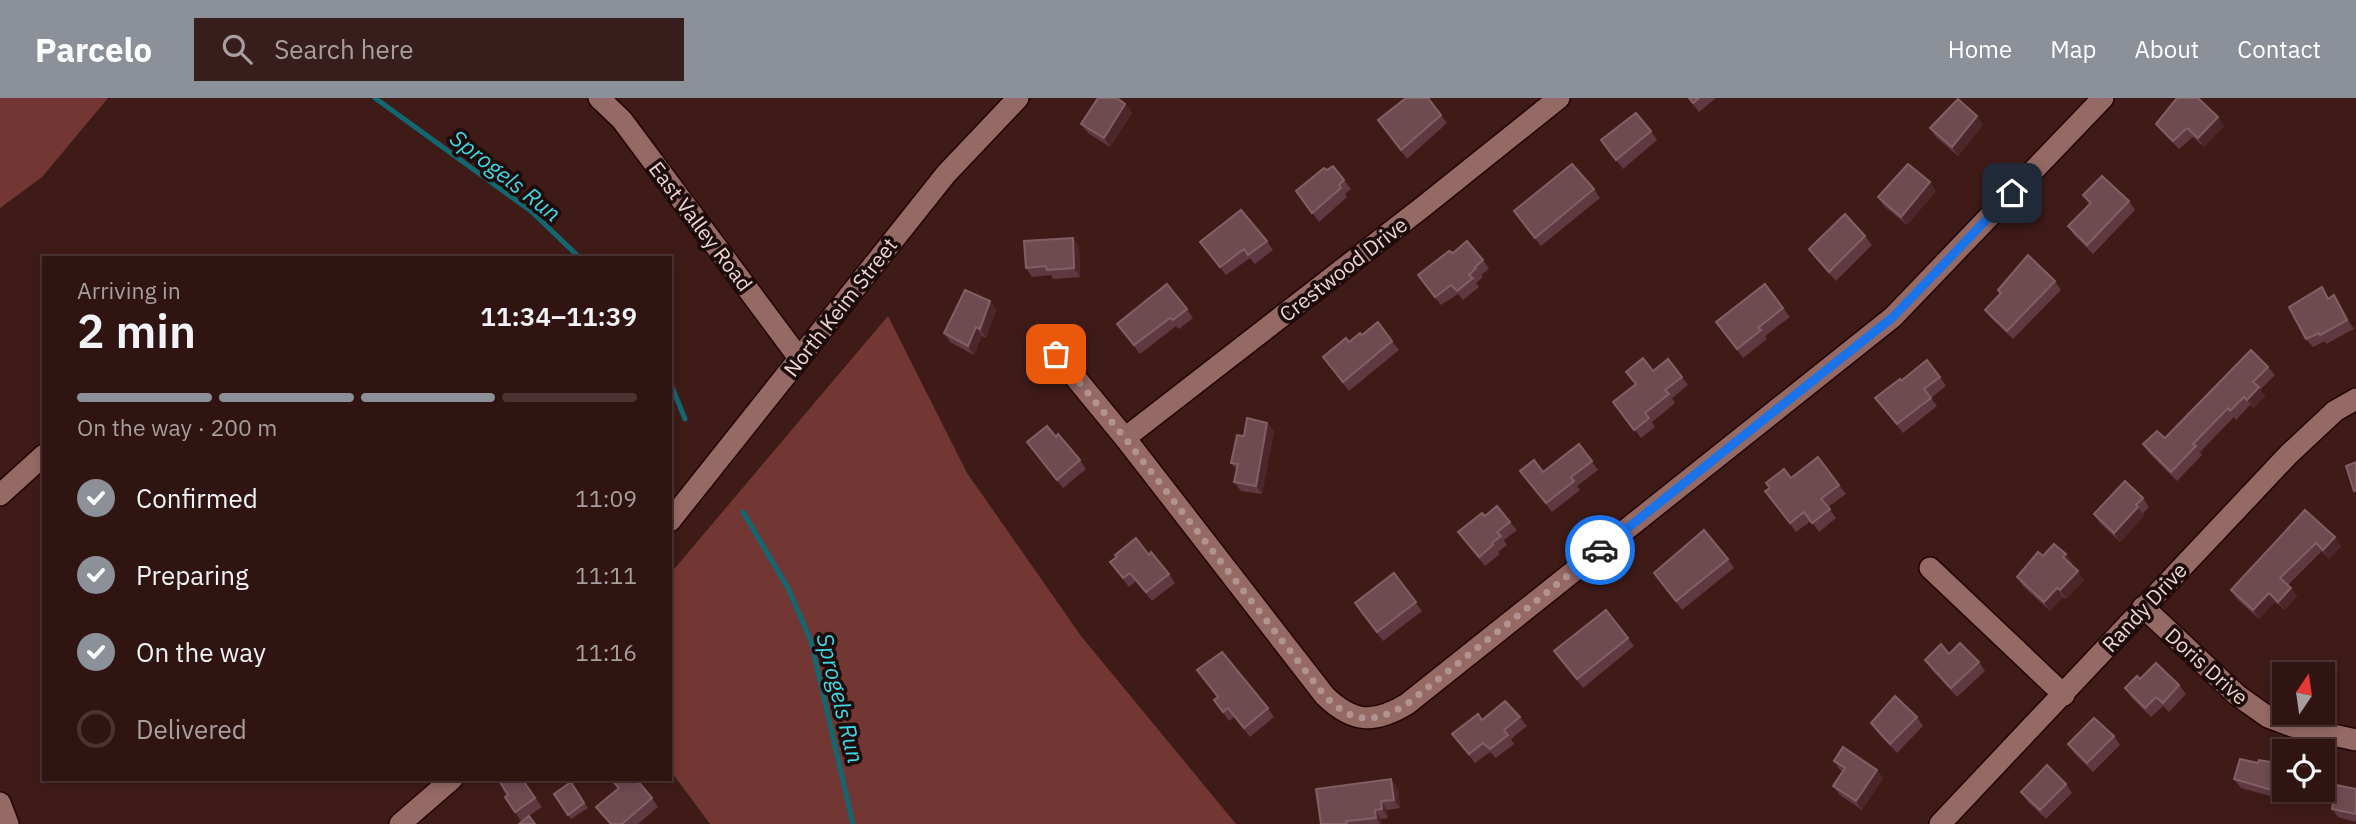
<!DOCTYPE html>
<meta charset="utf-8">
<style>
body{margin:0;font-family:"IBM Plex Sans",sans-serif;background:#371d1b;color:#f1f3f6;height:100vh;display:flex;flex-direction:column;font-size:26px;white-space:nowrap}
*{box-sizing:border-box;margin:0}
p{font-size:23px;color:#a79e9f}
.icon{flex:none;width:38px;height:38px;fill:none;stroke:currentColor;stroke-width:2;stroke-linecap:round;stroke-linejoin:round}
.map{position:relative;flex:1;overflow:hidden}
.details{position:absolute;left:42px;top:158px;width:630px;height:525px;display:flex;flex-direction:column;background:#2f1412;border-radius:0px;box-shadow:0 4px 10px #0003,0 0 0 2px #4a3332}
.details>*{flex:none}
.needle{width:46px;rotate:13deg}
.controls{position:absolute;left:2272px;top:564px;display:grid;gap:14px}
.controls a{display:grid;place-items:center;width:63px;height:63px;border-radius:0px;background:#2f1412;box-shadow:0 4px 10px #0003,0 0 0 2px #4a3332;font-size:35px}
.pin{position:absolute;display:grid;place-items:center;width:60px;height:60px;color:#fff;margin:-30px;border-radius:14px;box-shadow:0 4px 10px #0006}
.courier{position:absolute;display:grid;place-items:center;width:70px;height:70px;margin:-35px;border:5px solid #1a73e8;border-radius:50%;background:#fff;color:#222;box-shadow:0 2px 9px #0007}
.overview em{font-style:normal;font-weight:600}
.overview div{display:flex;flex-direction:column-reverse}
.overview{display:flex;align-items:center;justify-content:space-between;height:119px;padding:0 35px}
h1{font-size:46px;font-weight:600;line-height:52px}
.bar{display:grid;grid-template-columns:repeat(4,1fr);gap:10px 7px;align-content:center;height:84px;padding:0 35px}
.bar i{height:9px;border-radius:5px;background:#4a3332}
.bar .selected{background:#8c9099}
.bar p{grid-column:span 4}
ol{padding:0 35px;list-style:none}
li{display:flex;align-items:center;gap:21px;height:77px}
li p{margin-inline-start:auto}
li .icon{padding:7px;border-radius:50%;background:#8c9099;color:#fff;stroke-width:4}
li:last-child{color:#a79e9f}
li i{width:38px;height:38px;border:4px solid #4a3332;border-radius:50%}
header{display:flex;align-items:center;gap:42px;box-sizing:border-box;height:98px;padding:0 35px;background:#8c9099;color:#fff}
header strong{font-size:33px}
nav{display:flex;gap:38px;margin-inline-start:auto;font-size:24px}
.search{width:490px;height:63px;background:#371d1b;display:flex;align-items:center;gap:18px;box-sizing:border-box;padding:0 24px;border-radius:0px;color:#a79e9f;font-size:26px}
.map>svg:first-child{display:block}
.green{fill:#733733}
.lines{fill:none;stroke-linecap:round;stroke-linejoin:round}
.stream{stroke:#126770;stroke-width:5}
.minor-casing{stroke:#240404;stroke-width:24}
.minor{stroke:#956964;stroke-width:21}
.wall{fill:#5e3941}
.shaded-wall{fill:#4b262a}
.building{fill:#6e4a51;stroke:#825f65;stroke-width:2}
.done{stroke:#b19491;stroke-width:7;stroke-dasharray:0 12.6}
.route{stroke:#1a73e8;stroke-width:9}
.labels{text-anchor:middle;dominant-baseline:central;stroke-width:7;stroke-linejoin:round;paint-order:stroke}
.street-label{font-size:21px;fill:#efd5d2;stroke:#1b0b0a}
.water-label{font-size:23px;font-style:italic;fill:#3ed7e8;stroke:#1b0b0a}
</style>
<header>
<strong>Parcelo</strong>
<div class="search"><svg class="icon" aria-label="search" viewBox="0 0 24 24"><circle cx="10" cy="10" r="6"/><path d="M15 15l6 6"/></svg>Search here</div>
<nav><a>Home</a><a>Map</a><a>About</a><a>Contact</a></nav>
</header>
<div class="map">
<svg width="2356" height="726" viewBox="0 0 2356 726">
<rect width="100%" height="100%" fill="#3f1b18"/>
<g class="green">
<path d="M0,0h108l-66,79 -42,31z"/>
<path d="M888,218l79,157 114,163 155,188h-526l-40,-54v-196z"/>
</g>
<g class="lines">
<g class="stream">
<path d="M375,0l156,113 48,46"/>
<path d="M670,284l15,37"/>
<path d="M743,414l45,76 23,53 42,183"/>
</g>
<defs>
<g id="minor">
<path d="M599,0l23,22 177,238"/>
<path d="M1056,256l69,84 200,258c28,27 49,28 82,8l486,-387 210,-219"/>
<path d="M1125,340l299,-232 135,-108"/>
<path d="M0,397l44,-40"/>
<path d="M670,423l276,-347 72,-76"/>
<path d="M1930,470l134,127"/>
<path d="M2143,509l94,88 31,22 24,9 64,14"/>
<path d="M0,705l8,21"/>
<path d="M400,726l52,-45"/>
<path d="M1940,726l349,-370 46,-43 21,-12"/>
</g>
</defs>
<use href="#minor" class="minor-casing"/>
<use href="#minor" class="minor"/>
</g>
<g class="wall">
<path d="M1688,0h28l-17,14z"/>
<path d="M1125,6l7,9 -22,34 -22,-14 -7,-9z"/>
<path d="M1441,17l6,8 -40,36 -29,-39z"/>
<path d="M1977,18l6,9 -25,31 -22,-19 -6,-9z"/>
<path d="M2156,26l68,2 -20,21 -11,-10 -14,12 -17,-17z"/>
<path d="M1651,33l6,9 -34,29 -22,-29z"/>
<path d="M1327,72l17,10 7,9 -6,5 2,3 -28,25 -23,-31z"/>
<path d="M1594,91l6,9 -59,48 -27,-35z"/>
<path d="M1936,93l-29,34 -23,-19 -6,-9z"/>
<path d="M2083,97l46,6 6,9 -42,44 -19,-19 -6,-9 21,-22z"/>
<path d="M1865,138l7,9 -36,36 -21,-23 -6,-9z"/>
<path d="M1073,140l6,9 1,30 -27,2 -2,-4 -19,2 -6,-9z"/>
<path d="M1267,143l6,9 -18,14 -5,-6 -24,17 -26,-33z"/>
<path d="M1483,162l6,9 -8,6 2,2 -7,6 3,4 -16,13 -5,-6 -17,11 -23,-30z"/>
<path d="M2055,183l6,9 -48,49 -22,-21 -6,-8 15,-16 -2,-4z"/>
<path d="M2334,197l20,34 -28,15 -1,-3 -12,6 -7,-8 23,-41z"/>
<path d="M990,203l6,9 -10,28 -4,-2 -8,19 -24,-13 -6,-9z"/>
<path d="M1783,210l7,9 -25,19 2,3 -24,19 -27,-36z"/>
<path d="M1187,211l6,9 -14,11 -3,-3 -36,28 -23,-30z"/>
<path d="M1362,237l30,6 7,9 -50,41 -26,-34z"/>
<path d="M2268,269l7,8 -15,15 5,6 -11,12 -4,-3 -14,15 -2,-3 -34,35 2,3 -25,26 -28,-28 -6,-9 22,-6z"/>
<path d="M1653,273l29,6 6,8 -16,13 3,5 -23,19 3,5 -14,11 -28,-36 22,-18 -9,-12z"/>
<path d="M1940,279l6,9 -15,12 6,8 -34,27 -28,-35 26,-18z"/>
<path d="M1267,325l7,8 -12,63 -21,-3 -7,-9 3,-12 -6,-7 13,-27z"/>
<path d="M1056,339l24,23 6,9 -23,19 -36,-46z"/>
<path d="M1579,346l19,26 -21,16 3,4 -28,22 -32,-41 23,1z"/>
<path d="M1791,380l48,7 7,9 -18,13 8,11 -17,14 -8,-11 -15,11 -31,-41z"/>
<path d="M2143,400l6,9 -6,6 1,3 -24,26 -20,-19 -6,-9z"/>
<path d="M2305,412l36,36 -12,13 -7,-8 -34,34 9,11 -12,14 -10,-8 -16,17 -22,-20 -6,-9z"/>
<path d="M1485,418l25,6 7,8 -13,10 3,5 -9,7 2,2 -15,12 -27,-34z"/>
<path d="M2066,456l6,9 -1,1 13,16 -18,19 -3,-2 -13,14 -27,-25 -6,-9 26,-21z"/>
<path d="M1149,457l20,19 6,9 -23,18 -16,-20 -7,6 -19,-25z"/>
<path d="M1728,461l6,9 -52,42 -28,-37z"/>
<path d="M1394,475l28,38 -39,30 -28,-38z"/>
<path d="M1628,540l6,8 -51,42 -29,-37z"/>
<path d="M1949,556l30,8 6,9 -28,26 -26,-28 -6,-9z"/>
<path d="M2140,581l39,6 7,9 -17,18 -6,-6 -12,11 -20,-20 -6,-9z"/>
<path d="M1217,600l51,10 6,9 -24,20 -16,-20 -5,4 -15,-21z"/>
<path d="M1520,619l7,9 -16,13 3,5 -18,14 -6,-6 -15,11 -23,-29 30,-14z"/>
<path d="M1917,619l6,9 -26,27 -20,-21 -6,-9z"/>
<path d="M2114,638l6,9 -27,27 -19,-19 -6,-9z"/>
<path d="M1834,663l43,9 6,8 -21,32 -22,-15 -7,-9 10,-14 -3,-2z"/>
<path d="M2258,665l26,1 9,38 -52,-14 -7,-9z"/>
<path d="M522,681l20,28 -21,14 -16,-24 3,-2z"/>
<path d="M611,681l41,19 6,9 -20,17h-28l-14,-17 22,-18z"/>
<path d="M571,685l17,25 -17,11 -17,-25z"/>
<path d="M2066,686l6,9 -26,26 -19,-18 -6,-9z"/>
<path d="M1398,690l2,20 -13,2 1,8 -7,1v5h-60z"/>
<path d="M2356,691v33l-18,-5 -6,-8z"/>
</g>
<g class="shaded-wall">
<path d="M1125,6l7,9 -22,34 -6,-9z"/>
<path d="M1977,18l6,9 -25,31 -6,-9z"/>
<path d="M2218,19l6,9 -20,21 -6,-9z"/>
<path d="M1930,84l6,9 -29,34 -6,-8z"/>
<path d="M1073,140l6,9 1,30 -6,-9z"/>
<path d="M2334,197l6,9 14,25 -7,-9z"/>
<path d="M990,203l6,9 -10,28 -6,-9z"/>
<path d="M976,229l6,9 -8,19 -6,-9z"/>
<path d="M2259,289l6,9 -11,12 -7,-8z"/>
<path d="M1267,325l7,8 -12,63 -6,-8z"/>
<path d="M2138,409l6,9 -24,26 -6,-9z"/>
<path d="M2335,439l6,9 -12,13 -6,-9z"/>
<path d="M2066,456l6,9 -3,3 -6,-9z"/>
<path d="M2078,473l6,9 -18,19 -6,-9z"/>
<path d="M2057,490l6,9 -13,14 -6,-9z"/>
<path d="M2291,490l6,8 -12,14 -7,-8z"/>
<path d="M2269,495l6,9 -16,17 -6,-9z"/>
<path d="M1877,672l6,8 -21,32 -6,-9z"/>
<path d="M1391,681l7,9 2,20 -6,-8z"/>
<path d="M2287,691h8l-2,13 -7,-8z"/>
<path d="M1381,703l6,9 1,8 -6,-9z"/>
<path d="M1375,712l6,9v5h-1l-4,-6z"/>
</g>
<g class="building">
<path d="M1098,0h19l8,6 -21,34 -23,-14z"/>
<path d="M1406,0h22l13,17 -40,35 -23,-30z"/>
<path d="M1689,0h10l-6,5z"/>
<path d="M2177,0h21l20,19 -20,21 -11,-10 -14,13 -17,-17z"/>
<path d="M1958,1l19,17 -25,31 -22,-19z"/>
<path d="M1636,15l15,18 -35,29 -15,-20z"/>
<path d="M1572,66l22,25 -59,49 -21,-27z"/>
<path d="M1908,66l22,18 -29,35 -23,-20z"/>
<path d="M1333,68l11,14 -5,5 2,3 -29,25 -16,-22 28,-23 3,2z"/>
<path d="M2102,78l27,25 -42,44 -19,-19 23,-23 -8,-8z"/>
<path d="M1241,112l26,31 -19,14 -4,-6 -24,18 -20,-25z"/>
<path d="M1845,116l20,22 -36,36 -20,-23z"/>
<path d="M1073,140l1,30 -27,2 -1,-4 -20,2 -2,-27z"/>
<path d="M1467,143l16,19 -8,7 1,1 -7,7 4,3 -16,13 -6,-6 -16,12 -17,-22 31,-24 4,2z"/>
<path d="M2028,157l27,26 -48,50 -22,-21 16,-17 -3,-3z"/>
<path d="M1167,186l20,25 -14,11 -3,-2 -36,27 -17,-21z"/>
<path d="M1765,186l18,24 -25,20 3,2 -24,19 -21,-27z"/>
<path d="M2322,189l6,12 6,-4 13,25 -27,15 -1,-2 -13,6 -17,-32z"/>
<path d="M965,192l25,11 -10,28 -4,-2 -8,19 -24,-13z"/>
<path d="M1378,224l14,19 -49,41 -20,-25 23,-19 3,4 11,-9 2,2z"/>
<path d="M2251,252l17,17 -15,15 6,5 -12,13 -3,-3 -14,14 -2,-3 -35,36 3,2 -25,26 -28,-28 14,-13 8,7z"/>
<path d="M1643,260l10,13 15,-12 14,18 -17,13 4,4 -24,19 4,5 -15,12 -21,-28 23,-18 -10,-12z"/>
<path d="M1927,262l13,17 -16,12 7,9 -34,26 -22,-26 25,-19 1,2z"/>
<path d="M1247,320l20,5 -11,63 -22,-4 4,-18 -7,-1 6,-28 7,1z"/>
<path d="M1047,328l9,11 2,-3 22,26 -23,20 -30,-38z"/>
<path d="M1579,346l13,17 -21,16 3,4 -28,22 -26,-32 14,-11 9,12z"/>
<path d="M1818,359l21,28 -18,14 9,10 -18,14 -8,-11 -14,11 -25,-32 5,-3 -4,-5 18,-14 7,9z"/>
<path d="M2356,364v28l-2,1 -8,-25z"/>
<path d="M2125,383l18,17 -7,7 2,2 -24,26 -20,-19z"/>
<path d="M1497,408l13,16 -13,10 4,4 -9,7 1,2 -14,12 -21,-25 24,-19 3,3z"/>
<path d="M2305,412l30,27 -12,13 -7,-7 -36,35 11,10 -13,14 -9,-9 -16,17 -22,-20z"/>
<path d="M1704,432l24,29 -52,42 -22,-28z"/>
<path d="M1136,440l13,17 2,-3 18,22 -23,18 -16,-19 -7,5 -13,-16 7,-5 -2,-2z"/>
<path d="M2054,446l12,10 -3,3 15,14 -18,19 -3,-2 -13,14 -27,-25 21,-25 5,4z"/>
<path d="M1394,475l22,29 -39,30 -22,-29z"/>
<path d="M1606,512l22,28 -51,41 -23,-28z"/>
<path d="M1960,545l19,19 -28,26 -26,-28 16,-16 8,10z"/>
<path d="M1222,554l46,56 -24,20 -16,-20 -5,4 -9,-12 4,-3 -21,-27z"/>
<path d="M2156,565l23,22 -16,18 -7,-6 -11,11 -20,-20 12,-12 3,3z"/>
<path d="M1895,598l22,21 -27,27 -19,-21z"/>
<path d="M1505,603l15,16 -16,13 4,5 -18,14 -7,-6 -14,11 -17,-20 26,-20 4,6z"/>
<path d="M2094,620l20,18 -27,27 -19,-19z"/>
<path d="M1843,649l34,23 -21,31 -23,-15 12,-18 -11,-7z"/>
<path d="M2240,661l18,4 1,-3 25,4v25h3l-1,5 -52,-15z"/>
<path d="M2047,667l19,19 -26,26 -19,-18z"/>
<path d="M498,681h24l13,19 -20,14 -10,-15 3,-2z"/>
<path d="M611,681h25l16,19 -30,26h-11l-15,-17 23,-19z"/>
<path d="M1391,681l3,21 -13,1 1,8 -7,1 1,8 -30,3 1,3h-26l-5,-35z"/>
<path d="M571,684l13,21 -16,12 -14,-21z"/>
<path d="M2336,687l20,4v25l-24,-5z"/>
<path d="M529,718l6,8h-16z"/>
</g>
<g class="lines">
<path class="done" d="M1056,256l69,84 200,258c28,28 49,28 82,8l193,-154"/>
<path class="route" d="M1600,452l293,-233 119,-124"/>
</g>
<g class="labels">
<g class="street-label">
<text transform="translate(701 128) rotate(53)">East Valley Road</text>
<text transform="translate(1343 171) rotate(-38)">Crestwood Drive</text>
<text transform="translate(840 209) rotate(-52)">North Keim Street</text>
<text transform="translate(2144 509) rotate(-47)">Randy Drive</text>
<text transform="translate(2207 568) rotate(42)">Doris Drive</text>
</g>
<g class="water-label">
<text transform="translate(506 77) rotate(38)">Sprogels Run</text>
<text transform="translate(841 600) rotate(76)">Sprogels Run</text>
</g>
</g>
</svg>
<div class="controls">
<a><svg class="needle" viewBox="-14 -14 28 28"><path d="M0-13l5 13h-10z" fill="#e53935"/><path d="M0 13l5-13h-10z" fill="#a79e9f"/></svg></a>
<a><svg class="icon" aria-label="locate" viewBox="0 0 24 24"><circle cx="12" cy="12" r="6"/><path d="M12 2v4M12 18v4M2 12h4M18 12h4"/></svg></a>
</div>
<div class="pin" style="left:1056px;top:256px;background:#ea580c"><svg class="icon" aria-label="bag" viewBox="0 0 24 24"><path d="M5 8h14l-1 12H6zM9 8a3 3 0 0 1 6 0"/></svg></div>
<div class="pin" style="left:2012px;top:95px;background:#1f2937"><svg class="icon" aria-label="home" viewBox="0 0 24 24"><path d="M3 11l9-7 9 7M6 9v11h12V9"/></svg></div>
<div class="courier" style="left:1600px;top:452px"><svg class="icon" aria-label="car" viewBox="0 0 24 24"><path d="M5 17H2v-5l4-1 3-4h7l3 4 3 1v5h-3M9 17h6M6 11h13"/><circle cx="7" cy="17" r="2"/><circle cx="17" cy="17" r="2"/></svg></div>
<section class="details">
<div class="overview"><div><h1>2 min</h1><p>Arriving in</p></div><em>11:34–11:39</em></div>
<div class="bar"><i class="selected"></i><i class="selected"></i><i class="selected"></i><i></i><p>On the way · 200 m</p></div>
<ol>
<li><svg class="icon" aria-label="check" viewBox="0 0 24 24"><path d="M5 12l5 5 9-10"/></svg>Confirmed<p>11:09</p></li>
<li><svg class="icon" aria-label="check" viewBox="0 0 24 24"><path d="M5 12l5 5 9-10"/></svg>Preparing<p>11:11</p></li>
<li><svg class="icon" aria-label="check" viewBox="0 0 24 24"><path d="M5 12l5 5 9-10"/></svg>On the way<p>11:16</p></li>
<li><i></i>Delivered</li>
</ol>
</section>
</div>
